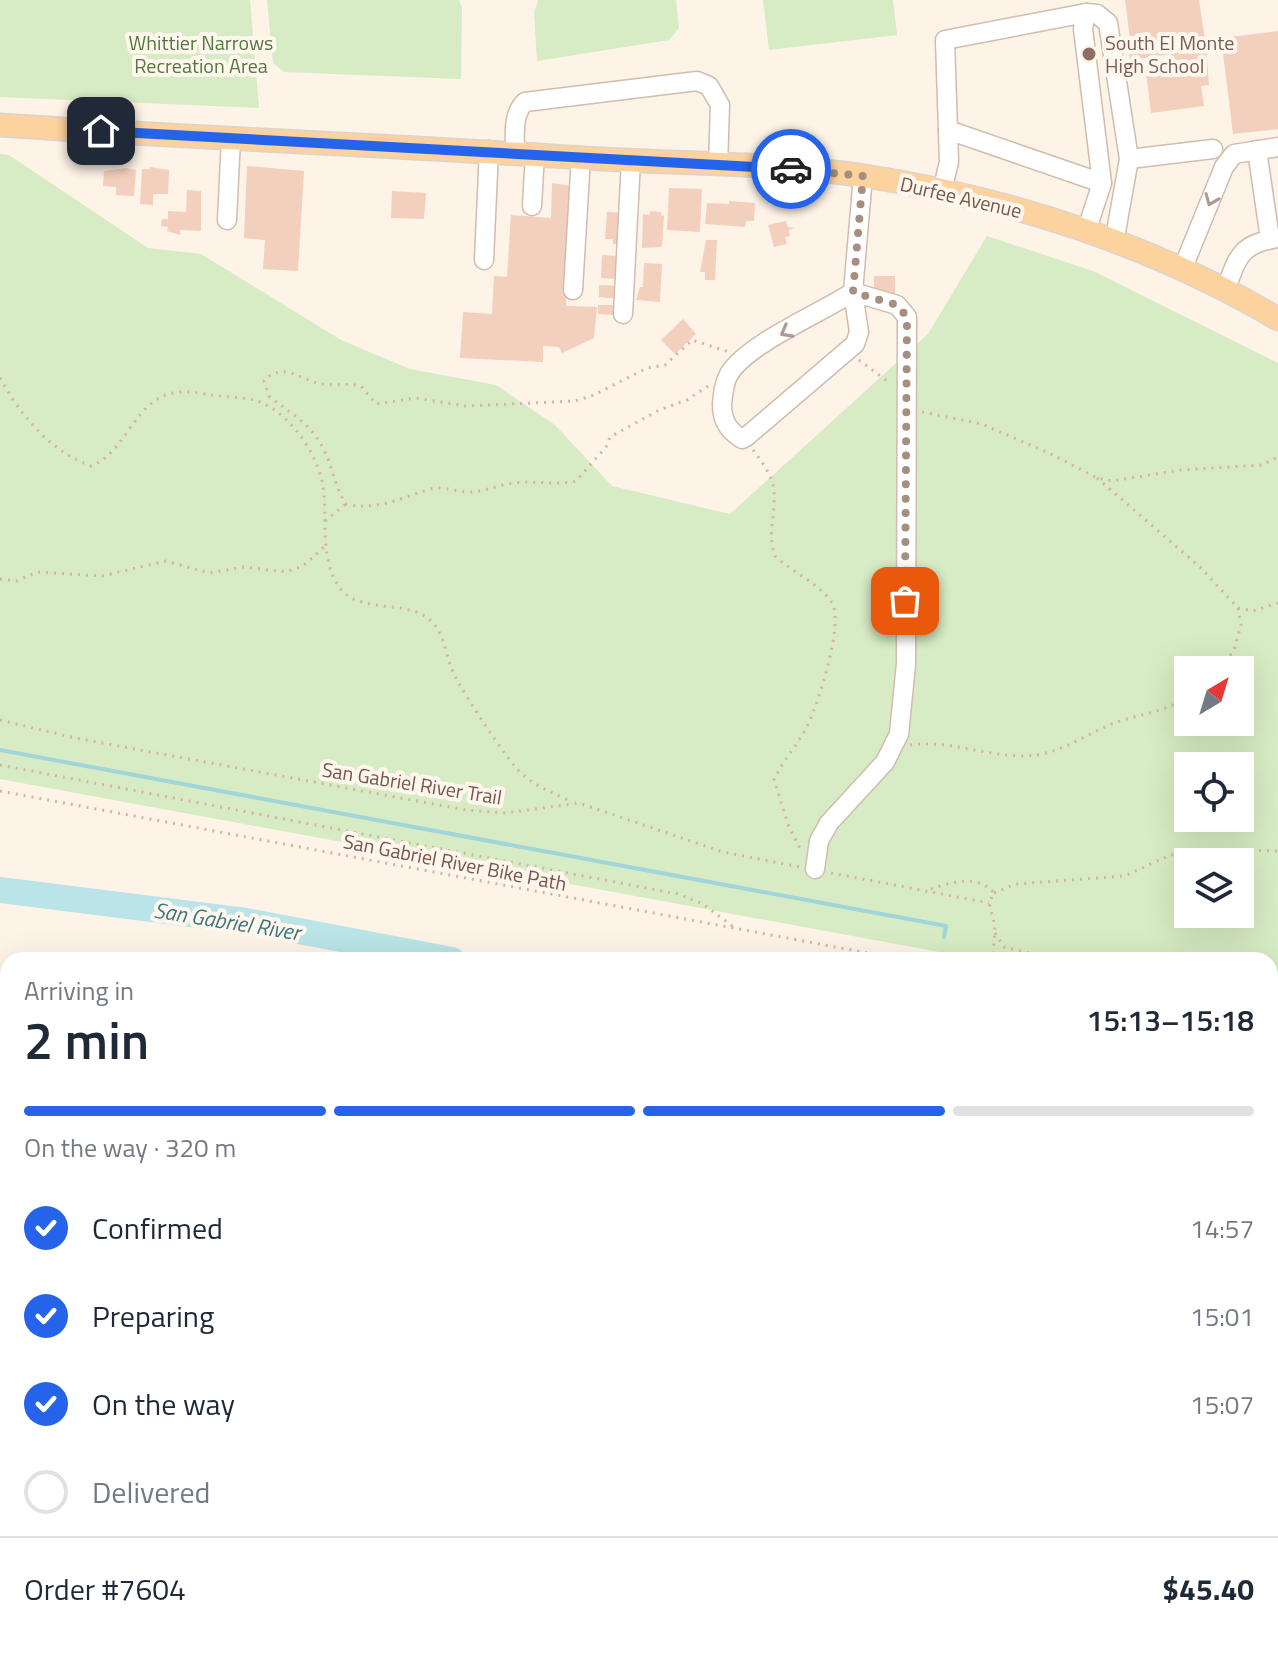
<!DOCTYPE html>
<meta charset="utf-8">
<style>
body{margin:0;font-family:"Titillium Web",sans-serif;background:#f6f6f7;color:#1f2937;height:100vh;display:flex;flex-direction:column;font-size:30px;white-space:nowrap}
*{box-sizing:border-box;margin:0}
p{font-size:26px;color:#747a83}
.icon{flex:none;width:44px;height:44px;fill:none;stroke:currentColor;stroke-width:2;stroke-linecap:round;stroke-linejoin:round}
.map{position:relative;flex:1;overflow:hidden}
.drawer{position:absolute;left:0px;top:952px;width:1278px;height:704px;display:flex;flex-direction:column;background:#fff;border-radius:24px 24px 0 0;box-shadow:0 8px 32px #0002}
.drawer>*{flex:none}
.needle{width:52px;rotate:38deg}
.controls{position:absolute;left:1174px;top:656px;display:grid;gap:16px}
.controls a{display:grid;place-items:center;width:80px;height:80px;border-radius:0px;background:#fff;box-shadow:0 8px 32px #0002;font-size:40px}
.pin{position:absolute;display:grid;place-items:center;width:68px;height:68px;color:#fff;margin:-34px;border-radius:16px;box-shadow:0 4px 12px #0006}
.courier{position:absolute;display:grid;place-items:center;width:80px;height:80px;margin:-40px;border:6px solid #2563eb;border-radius:50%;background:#fff;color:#222;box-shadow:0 2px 10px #0007}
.summary em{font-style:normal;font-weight:600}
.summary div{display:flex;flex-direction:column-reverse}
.summary{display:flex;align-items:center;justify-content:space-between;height:136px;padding:0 24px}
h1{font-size:52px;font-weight:600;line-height:60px}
.bar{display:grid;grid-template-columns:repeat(4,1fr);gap:12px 8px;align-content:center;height:96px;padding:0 24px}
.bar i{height:10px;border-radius:6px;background:#e0e1e3}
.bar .active{background:#2563eb}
.bar p{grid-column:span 4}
.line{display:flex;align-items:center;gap:20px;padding:0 24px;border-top:2px solid #e0e1e3}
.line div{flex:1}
ol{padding:0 24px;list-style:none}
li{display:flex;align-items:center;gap:24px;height:88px}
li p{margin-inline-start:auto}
li .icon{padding:8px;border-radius:50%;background:#2563eb;color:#fff;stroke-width:4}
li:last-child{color:#747a83}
li i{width:44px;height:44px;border:4px solid #e0e1e3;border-radius:50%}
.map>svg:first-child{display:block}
.green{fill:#d7ebc4;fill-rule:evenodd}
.water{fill:#bae4e7;stroke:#a0d5d9;stroke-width:2}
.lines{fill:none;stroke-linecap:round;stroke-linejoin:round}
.stream{stroke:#a0d5d9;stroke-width:4}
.river{stroke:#bae4e7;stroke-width:26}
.building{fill:#f3cfbe}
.minor-casing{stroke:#d1bcaf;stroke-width:21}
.major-casing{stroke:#dcd3d0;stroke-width:25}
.path{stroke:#d8b2a0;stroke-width:3;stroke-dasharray:2 6;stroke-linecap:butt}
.minor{stroke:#fff;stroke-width:18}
.major{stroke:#fcd29e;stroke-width:22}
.oneway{stroke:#ad9a92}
.done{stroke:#a68e81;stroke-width:8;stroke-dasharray:0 14.4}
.route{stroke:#2563eb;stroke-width:10}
.education-dot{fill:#8d6e63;stroke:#fff7ee;stroke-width:3}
.labels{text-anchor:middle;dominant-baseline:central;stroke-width:8;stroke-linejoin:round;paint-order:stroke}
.park-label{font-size:20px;fill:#54783f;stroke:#fff7ee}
.education-label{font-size:20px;fill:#785e54;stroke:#fff7ee;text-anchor:start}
.street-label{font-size:20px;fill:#77574a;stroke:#fff7ee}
.water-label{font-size:22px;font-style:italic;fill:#3d777d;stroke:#fff7ee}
</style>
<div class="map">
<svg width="1278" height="1656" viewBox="0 0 1278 1656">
<rect width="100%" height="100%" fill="#fdf3e7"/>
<g class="green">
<path d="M0,0h250l9,108 -259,-11z"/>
<path d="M267,0h192l3,7 -1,72 -177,-7 -11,-9z"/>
<path d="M538,0h138l3,28 -10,12 -132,21 -3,-48z"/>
<path d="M763,0h130l4,35 -128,15z"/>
<path d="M0,154l9,1 139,93 53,6 140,86 69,29 86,16 59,40 57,61 118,28 198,-180 59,-98 106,35 185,92v651l-8,-1v-53h-287l-983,-181zM1188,670h52v52h-52zM1188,766h52v52h-52zM1188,862h52v52h-52z"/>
<path d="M0,1044l8,3v270l-8,-3z"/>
<path d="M1270,1226l8,1v210l-8,1z"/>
</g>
<path class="water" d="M1270,1117l8,2v82l-8,-2z"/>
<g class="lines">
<path class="stream" d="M0,750l946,176 -2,11"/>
<path class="river" d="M0,890l246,31 206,39"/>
</g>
<g class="building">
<path d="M1125,0h74l6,40 73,-9v98l-45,5 -11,-89 -16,2 3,38 -8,1 3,20 -53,7 -6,-50 27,-3 -1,-6 -41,6 -2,-16 10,-1v-5l-8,1z"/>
<path d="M247,166l57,5 -6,100 -35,-2 2,-29 -21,-2z"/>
<path d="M150,167l19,3 -1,24h-15v11l-13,-1 2,-35h8z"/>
<path d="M126,168l10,2 -2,26 -18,-1v-8l-13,-1 1,-15z"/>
<path d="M552,183l19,3 -5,120 31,1 -3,31 -32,15 -3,-6 -16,-1v16l-83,-4 3,-46 29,2 2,-38 13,1 4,-62 40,3z"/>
<path d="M669,188l33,1 -2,43 -33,-2z"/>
<path d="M187,190l14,1v40l-21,-1v5l-13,-4 1,-4 -7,-1 1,-7h6v-8l18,1z"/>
<path d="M392,191l34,2 -2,26 -33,-1z"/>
<path d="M729,201l26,2 -1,18h-8l-1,6 -40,-3 2,-21 22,1z"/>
<path d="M650,211l11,1v3l3,1 -2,31 -20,1 1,-34 7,1z"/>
<path d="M607,212l18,1 -3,32 -9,-1v-5h-8z"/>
<path d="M786,221l2,6 7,1 -6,2 1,6 -5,1 2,7 -13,3 -6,-22z"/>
<path d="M706,240h11l-2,40h-10v-8h-5z"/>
<path d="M602,255l16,1 -1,23 -16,-1z"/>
<path d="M644,263l18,1 -2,38 -24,-2 4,-13h3z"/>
<rect x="874" y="276" width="21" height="18"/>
<path d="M599,285l23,1 -4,13 -19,-2z"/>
<path d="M598,305h18l-1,10 -17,-1z"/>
<path d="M683,319l13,15 -21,20 -14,-14z"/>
<path d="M344,1648h18l-4,2 2,6h-31z"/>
</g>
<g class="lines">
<defs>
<g id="minor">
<path d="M948,130l154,53"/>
<path d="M1257,150l13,89"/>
<path d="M515,152c0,-16 -3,-38 10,-50l172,-21 12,5 11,19 -2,60"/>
<path d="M1129,159l84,-10"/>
<path d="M942,191l7,-29 -4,-122 141,-27"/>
<path d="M532,206l3,-53"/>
<path d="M227,220l4,-82"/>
<path d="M1086,232l16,-49 -19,-154 3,-16 11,1 11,9 21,136 -15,84"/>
<path d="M484,260l5,-110"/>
<path d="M1182,270l42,-103 10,-13 44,-7"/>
<path d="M573,290l8,-133"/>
<path d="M1225,291c13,-34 14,-47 53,-53"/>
<path d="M623,314l8,-154"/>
<path d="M815,869l4,-28 10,-18 56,-61 14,-28 7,-70 1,-347 -10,-12 -44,-13c-32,21 -106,52 -124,82 -5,9 -6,19 -7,30 0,17 6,26 20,35l4,-2 109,-93 4,-12 -6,-40 10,-116"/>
<path d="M0,1397l8,-2"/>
<path d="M446,1648l1,8"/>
<path d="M512,1648l6,8"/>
</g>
<path id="major" d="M0,125c194,13 389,20 583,33 94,6 189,4 282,18 143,22 288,69 413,143"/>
</defs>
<use href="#minor" class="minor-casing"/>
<use href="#major" class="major-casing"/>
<g class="path">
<path d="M859,360l32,24"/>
<path d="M0,378c21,38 50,73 91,88 38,-14 43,-72 90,-74 10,-1 21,2 31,3 13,2 28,2 42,5 32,9 61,49 68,81 7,34 -4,75 17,106 21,29 71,10 94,36 13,14 13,38 23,55 11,20 50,81 65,95 14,13 30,19 47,27"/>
<path d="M708,386l-21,14 -28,10 -49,27 -4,10 -30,34c-21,5 -40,-1 -61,2 -16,1 -32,10 -49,9 -12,-1 -23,-6 -36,-3 -29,9 -53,22 -84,15 -11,-16 -13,-36 -22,-54 -13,-27 -33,-36 -55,-54l-5,-15c18,-21 37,0 58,3 13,2 26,-1 39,2l15,18 40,-6 50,8 109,-5 19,-6 53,-27 18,-3 27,-25 37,12"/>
<path d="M922,412l60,12 69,30 46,24 15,3 68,-11 82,-5 16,-8"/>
<path d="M753,450c9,12 20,26 21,41 2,21 -7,45 1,65 17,16 45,28 57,47 12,21 -13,97 -23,119 -9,21 -26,37 -35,58l15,47 12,23"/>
<path d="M1097,478l103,89 38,41 3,17 -7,25 -14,20"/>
<path d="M325,521l21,-17"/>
<path d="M0,579l16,2 21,-9 65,4 64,-15 43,12 35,-6 41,5 18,-6 22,-20"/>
<path d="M1238,608l15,3 25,-8"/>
<path d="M0,720l75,18 391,72 40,3 73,-10 144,49 77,15"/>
<path d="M910,745c38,-5 73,10 110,11 34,1 58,-17 87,-30 27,-12 57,-12 81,-30"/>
<path d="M0,765l678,129 25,10 32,24"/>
<path d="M0,791l905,169"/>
<path d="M831,873l158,30"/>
<path d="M931,889c20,-7 47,-15 63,4l-5,10 6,23 -2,34"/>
<path d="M994,893l22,-9 109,-8 45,-21 61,-5 47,1"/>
<path d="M995,933l9,14 53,13"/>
<path d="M1270,997l8,2"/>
<path d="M0,1009l8,4"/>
<path d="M1270,1028l8,1"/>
<path d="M0,1331l8,4"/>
<path d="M1270,1422l8,1"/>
<path d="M1270,1448l8,-1"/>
<path d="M758,1648l1,8"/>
</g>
<use href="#minor" class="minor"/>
<use href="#major" class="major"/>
</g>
<defs><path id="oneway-chevron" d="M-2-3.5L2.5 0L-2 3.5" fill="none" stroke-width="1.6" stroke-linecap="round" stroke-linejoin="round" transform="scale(2)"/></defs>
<g class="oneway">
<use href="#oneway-chevron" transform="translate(1211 200) rotate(112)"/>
<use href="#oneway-chevron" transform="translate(786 332) rotate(151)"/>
</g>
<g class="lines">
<path class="done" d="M791,169l72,7 -10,116 44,13 10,12 -2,284"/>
<path class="route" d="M101,131l690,38"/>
</g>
<circle class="education-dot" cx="1089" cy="54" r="8"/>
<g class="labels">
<g class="park-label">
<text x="201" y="42">Whittier Narrows<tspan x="201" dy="23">Recreation Area</tspan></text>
</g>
<g class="education-label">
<text x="1105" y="42">South El Monte<tspan x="1105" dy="23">High School</tspan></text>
</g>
<g class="street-label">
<text transform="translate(961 197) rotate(13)">Durfee Avenue</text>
<text transform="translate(412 783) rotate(9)">San Gabriel River Trail</text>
<text transform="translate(455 862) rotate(11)">San Gabriel River Bike Path</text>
</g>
<g class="water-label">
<text transform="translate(227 921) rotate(9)">San Gabriel River</text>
</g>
</g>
</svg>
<div class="controls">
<a><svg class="needle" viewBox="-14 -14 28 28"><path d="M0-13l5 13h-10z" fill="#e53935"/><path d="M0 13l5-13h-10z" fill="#747a83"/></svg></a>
<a><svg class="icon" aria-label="locate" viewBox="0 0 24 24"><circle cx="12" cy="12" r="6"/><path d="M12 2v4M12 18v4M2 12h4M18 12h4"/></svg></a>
<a><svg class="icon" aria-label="layers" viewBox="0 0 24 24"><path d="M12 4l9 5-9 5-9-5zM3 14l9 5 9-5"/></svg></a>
</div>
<div class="pin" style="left:905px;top:601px;background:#ea580c"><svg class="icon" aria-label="bag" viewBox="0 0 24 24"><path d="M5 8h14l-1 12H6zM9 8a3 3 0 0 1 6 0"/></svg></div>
<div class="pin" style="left:101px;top:131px;background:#1f2937"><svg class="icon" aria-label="home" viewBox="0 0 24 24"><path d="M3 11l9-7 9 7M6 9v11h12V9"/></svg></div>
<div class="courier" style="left:791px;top:169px"><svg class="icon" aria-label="car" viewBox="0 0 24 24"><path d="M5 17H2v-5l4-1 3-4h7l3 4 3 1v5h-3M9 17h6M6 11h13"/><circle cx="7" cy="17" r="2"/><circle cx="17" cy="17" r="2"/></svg></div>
<section class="drawer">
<div class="summary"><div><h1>2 min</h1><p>Arriving in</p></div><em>15:13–15:18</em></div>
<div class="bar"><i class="active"></i><i class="active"></i><i class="active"></i><i></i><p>On the way · 320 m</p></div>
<ol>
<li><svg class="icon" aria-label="check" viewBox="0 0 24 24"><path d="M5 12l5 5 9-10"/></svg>Confirmed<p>14:57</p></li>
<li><svg class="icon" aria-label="check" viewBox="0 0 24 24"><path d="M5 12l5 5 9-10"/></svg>Preparing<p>15:01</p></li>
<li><svg class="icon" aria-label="check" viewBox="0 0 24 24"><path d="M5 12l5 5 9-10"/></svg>On the way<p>15:07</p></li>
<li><i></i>Delivered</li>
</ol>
<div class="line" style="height:104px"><div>Order #7604</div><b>$45.40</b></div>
</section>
</div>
